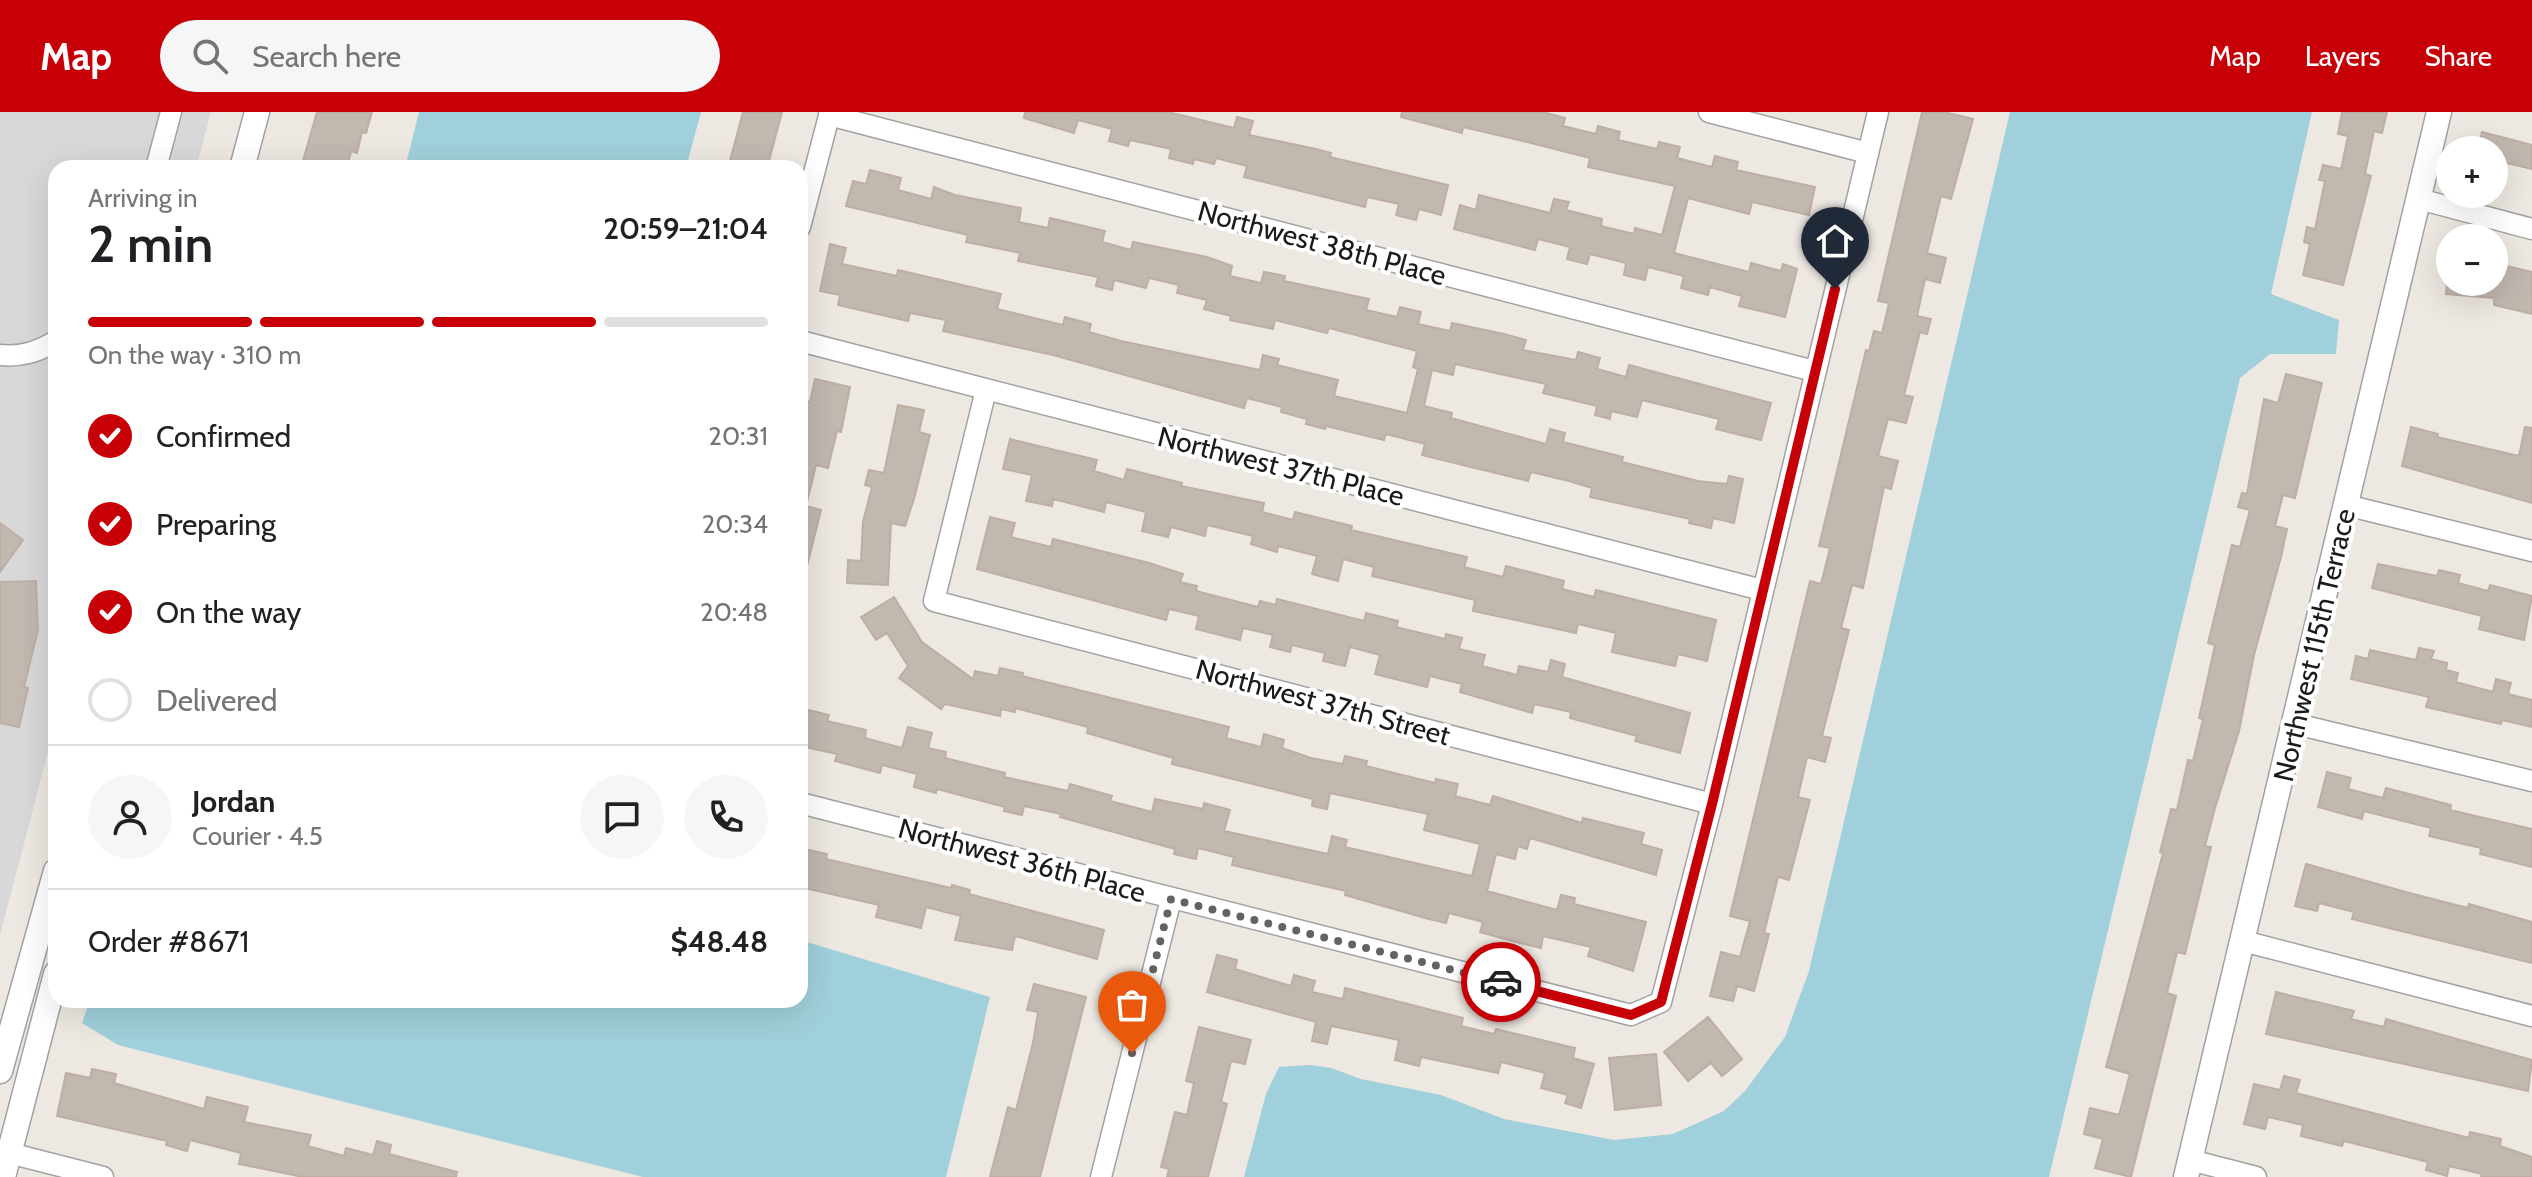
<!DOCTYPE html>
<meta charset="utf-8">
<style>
body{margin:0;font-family:Cabin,sans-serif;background:#f6f6f6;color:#202124;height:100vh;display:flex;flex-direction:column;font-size:30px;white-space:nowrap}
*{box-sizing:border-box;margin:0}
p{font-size:26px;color:#757577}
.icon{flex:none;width:44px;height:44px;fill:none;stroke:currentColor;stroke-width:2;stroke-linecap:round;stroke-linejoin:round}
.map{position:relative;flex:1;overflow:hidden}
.sheet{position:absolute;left:48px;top:48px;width:760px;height:848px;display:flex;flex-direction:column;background:#fff;border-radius:24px;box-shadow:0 8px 32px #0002}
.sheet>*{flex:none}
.buttons{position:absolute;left:2436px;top:24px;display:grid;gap:16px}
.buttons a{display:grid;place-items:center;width:72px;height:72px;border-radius:50%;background:#fff;box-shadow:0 8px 32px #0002;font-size:40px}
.pin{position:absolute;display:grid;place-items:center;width:68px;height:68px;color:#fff;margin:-82px -34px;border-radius:50% 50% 50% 0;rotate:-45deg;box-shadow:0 0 8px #0007}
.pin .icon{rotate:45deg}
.courier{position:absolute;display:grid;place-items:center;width:80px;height:80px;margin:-40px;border:6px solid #c60006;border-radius:50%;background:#fff;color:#222;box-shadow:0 2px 10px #0007}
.overview em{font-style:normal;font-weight:600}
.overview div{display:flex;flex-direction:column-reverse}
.overview{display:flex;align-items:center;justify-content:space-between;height:136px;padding:0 40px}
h1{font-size:52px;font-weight:600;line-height:60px}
.bar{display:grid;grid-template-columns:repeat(4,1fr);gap:12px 8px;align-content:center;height:96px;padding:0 40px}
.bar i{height:10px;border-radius:6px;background:#e0e0e0}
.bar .on{background:#c60006}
.bar p{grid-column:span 4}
.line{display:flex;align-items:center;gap:20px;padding:0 40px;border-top:2px solid #e0e0e0}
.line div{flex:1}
.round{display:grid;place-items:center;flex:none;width:84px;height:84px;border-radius:42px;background:#f6f6f6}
ol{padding:0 40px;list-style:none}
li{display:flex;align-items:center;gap:24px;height:88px}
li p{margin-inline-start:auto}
li .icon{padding:8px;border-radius:50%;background:#c60006;color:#fff;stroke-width:4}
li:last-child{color:#757577}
li i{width:44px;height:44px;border:4px solid #e0e0e0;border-radius:50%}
header{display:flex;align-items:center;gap:48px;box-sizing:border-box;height:112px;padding:0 40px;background:#c60006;color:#fff}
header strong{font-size:38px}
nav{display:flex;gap:44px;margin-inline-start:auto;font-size:28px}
.search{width:560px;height:72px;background:#f6f6f6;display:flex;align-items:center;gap:20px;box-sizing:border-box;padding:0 28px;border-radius:44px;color:#757577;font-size:30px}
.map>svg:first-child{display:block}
.residential{fill:#d9d8d8}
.water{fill:#a0d0db}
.building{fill:#c1b8b0;stroke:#beaea3;stroke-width:2}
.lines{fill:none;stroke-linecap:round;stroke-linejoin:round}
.minor-casing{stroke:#a2a2a2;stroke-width:23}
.tertiary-casing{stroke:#a2a2a2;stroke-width:27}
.minor{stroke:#fff;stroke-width:20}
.tertiary{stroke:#fff;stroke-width:24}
.done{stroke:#646360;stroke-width:8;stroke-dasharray:0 14.4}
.route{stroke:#c60006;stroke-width:10}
.labels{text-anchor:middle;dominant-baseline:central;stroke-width:8;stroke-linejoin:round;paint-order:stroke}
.street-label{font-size:28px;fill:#1b1b1b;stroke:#fff}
</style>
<header>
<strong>Map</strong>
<div class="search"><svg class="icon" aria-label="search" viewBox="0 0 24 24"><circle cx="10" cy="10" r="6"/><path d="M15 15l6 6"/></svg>Search here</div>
<nav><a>Map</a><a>Layers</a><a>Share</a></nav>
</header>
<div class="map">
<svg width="2532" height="1065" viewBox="0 0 2532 1065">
<rect width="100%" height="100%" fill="#ede8e1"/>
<path class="residential" d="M0,0h211l-15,56h-140v554l-56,213z"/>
<g class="water">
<path d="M419,0h282l-15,56h-281z"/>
<path d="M2010,0h302l-41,182 68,26 -3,34h-66l-30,24 -191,799h-805l22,-83 13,-27 32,-2 20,3 30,11 80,16 63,24 110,21 59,-6 51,-23 21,-20 40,-54 24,-66z"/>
<path d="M800,828l190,57 -44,180h-303l-525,-132 -36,-22 8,-23h710z"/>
</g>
<g class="building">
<path d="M317,0h55l-6,21 -4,-1 -5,21 -6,-2 -4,17h-46z"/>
<path d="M743,0h39l-15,56h-39z"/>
<path d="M1025,0h143l66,16 3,-11 16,4 -4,14 67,14 15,4 -1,4 118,28 -7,30 -22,-6 -3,11 -20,-5 3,-11 -32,-7 -2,10 -20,-5 -101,-25 3,-11 -31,-8 -2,6 -20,-5 -1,5 -24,-6 2,-9 -41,-9 -2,6 -19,-5 3,-12 -34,-9 -4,13 -50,-15z"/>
<path d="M1402,0h141l22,6 -2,8 33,8 2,-8 22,6 -2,8 39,9 2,-7 21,5 -3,11 35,9 3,-11 23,6 -2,8 79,17 -6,28 -57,-13 -3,12 -61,-16 -14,55 75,19 2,-9 30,8 2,-7 14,5 -12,48 -46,-11 3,-10 -32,-9 -2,8 -27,-7 3,-12 -36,-9 -3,13 -21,-5 2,-12 -36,-9 -3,10 -20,-5 3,-12 -32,-8 -3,11 -81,-21 6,-24 16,5 3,-15 71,18 4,-14 15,3 -3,8 36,9 -1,7 33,8 1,-6 27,7 13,-49 -87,-19 2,-9 -67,-17 -60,-14 -1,6 -61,-16z"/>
<path d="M1922,0h22l29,7 -22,80 -10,-3 -14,57 19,5 -6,25 -15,-4 -8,37 14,3 -4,15 -7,-2 -16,63 9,2 -7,26 -18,-4 -10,37 20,5 -7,28 -7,-2 -21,101 -11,-3 -11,43 8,2 -27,106 9,2 -6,24 -18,-5 -9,40 12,3 -21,80 -11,-3 -14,56 5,1 -15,57 -17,-5 -4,15 -23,-5 11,-44 19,5 10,-36 -20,-5 80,-335 11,3 9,-36 -11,-2 47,-196 3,1 5,-20 8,2 7,-30 -11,-2z"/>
<path d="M2342,0h45l-5,21 -8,-2 -9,43 6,2 -28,109 -40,-10 7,-31 -6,-2 3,-15 8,2 10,-48 -6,-1 4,-15 18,4 7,-33 -10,-2z"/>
<path d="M2482,20l50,13v24l-38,-9v-10h-16z"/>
<path d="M870,58l31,8 -3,12 33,9 3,-12 21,8 66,13 -2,14 29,6 2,-10 55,13 -3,11 29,8 2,-8 74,15 25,9 -2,10 31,7 3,-11 21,4 -1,5 85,18 -3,11 31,7 3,-10 21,5 -3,12 32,7 2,-8 52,11 22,6 -3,10 53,10 2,-8 22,6 -3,11 29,8 3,-12 142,38 -10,37 -45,-11 3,-10 -77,-19 -5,17 -26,-6 -1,8 -15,-4 2,-9 -54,-13 3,-9 -91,-20 -2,11 -21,-5 -8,36 28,7 -1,5 95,26 4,-15 15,4 -2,9 60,15 -1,5 76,19 29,3 2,-8 14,3 -9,44 -21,-5 -2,10 -22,-5 1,-4 -100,-22 2,-9 -23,-7 -38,-9 -3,9 -106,-26 3,-11 -39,-10 -2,6 -58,-14 -1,3 -19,-5 1,-5 -26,-7 1,-5 -35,-9 -3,10 -191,-53 -110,-24 3,-11 -36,-7 -2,8 -70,-16 2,-10 -20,-4 10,-47 16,4 -4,16 55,12 1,-6 103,24 -4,15 66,16 2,-8 26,7 -2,8 32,9 139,29 3,-15 16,4 -2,6 61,15 -4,16 73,17 11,-44 -5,-2 4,-16 -88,-23 -2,5 -52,-13 -2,9 -43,-9 1,-4 -27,-7 3,-9 -30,-7 2,-8 -30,-7 -3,10 -32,-8 -2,10 -16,-4 2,-9 -80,-16 2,-8 -54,-11 2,-7 -122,-29 7,-25 13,3z"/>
<path d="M2494,151l38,9v42l-38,-9v-7l-48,-4 1,-12h47z"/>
<path d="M2286,262l36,9 -27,115 -12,-3 -8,31 12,3 -6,28 -27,98 -15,76 -24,77 -10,38 6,1 -26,107 -8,-2 -10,41 9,3 -45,181 -36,-9 8,-29 -19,-5 6,-26 29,7 11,-41 -24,-7 57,-214 -3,-1 11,-43 6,1 11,-50 5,1 10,-42 -4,-1 16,-73 -7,-2 24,-98 8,2 10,-37 -12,-3 4,-14 5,1 17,-95 14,4z"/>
<path d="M815,267l35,8 -9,45 -4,-1 -9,37 -12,-3 -10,41 15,4 -15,60h-6v-170l10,2z"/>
<path d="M898,293l26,5 -5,22 11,3 -16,64 -9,27 -14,-3 -3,62 -41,-2 1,-23 13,1 2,-39 9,-35 -7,-2 4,-15 15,3z"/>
<path d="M2411,315l27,7 -1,3 82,19 6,-29 7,1v75l-130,-37z"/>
<path d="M1010,327l87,21 -3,11 30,9 3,-11 55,14 -1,3 83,17 -2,9 31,8 2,-8 57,14 -1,4 116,27 -3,10 39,10 3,-11 58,15 -2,8 32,8 2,-7 120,30 -9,41 -29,-7 -3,12 -63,-14 4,-19 -38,-9 -2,9 -103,-22 2,-11 -103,-24 2,-9 -31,-8 -5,22 -26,-7 5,-18 -39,-10 -1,6 -26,-8 2,-8 -46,-11 -2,11 -34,-9 -3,10 -26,-6 4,-19 -40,-10 -2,10 -51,-13 -1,7 -26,-5 6,-26 -29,-6z"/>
<path d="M990,405l25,6 -4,14 40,10 2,-8 96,24 34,11 -3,8 17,4 -1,5 62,16 2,-6 16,4 1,-6 87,22 2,-8 32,8 -2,6 49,12 1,-5 16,4 -3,11 26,6 -3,11 35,9 2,-9 29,6 3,-12 14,4 -3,13 128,36 -10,40 -45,-12 2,-5 -67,-18 1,-6 -37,-8 -2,9 -72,-21 2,-8 -32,-8 -3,11 -52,-13 5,-19 -30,-8 -5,19 -22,-5 2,-8 -33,-8 -2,7 -20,-5 3,-12 -30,-7 -3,12 -44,-11 3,-13 -30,-7 -3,11 -189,-51z"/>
<path d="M0,411l23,17 -23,32z"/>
<path d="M2378,452l59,12 2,-6 21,5 -2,8 30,8 2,-6 42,11 -8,44 -45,-11 3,-13 -110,-28z"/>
<path d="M36,469l2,49 -14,57 4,1 -9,39 -19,-4v-141z"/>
<path d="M894,485l28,45 51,37 2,-8 23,5 2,-8 23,5 -1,3 207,51 -3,11 35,9 3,-13 20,6 -2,8 29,10 32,6 2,-8 22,5 -1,5 69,17 1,-4 22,5 -3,12 35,9 3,-9 89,27 1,-5 61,15 -3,11 21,6 -6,25 -126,-37 -3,11 -9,-3 -3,13 -19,-5 -9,37 70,19 4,-15 14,3 -1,6 72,18 -13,49 -45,-15 3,-9 -48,-11 -2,12 -21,-5 -40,-11 3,-10 -34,-9 -3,10 -21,-5 -80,-23 1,-4 -114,-26 2,-8 -36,-9 -2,11 -22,-5 1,-5 -115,-32 1,-3 -37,-8 -2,9 -18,-4 1,-4 -68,-18 -1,4 -22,-6 3,-13 -35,-9 -2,8 -45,-12 2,-7 -37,-8v-38l29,7 -2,6 39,9 -1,8 37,10 6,-21 24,6 -4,15 18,4 -1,6 60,15 -1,4 64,14 2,-7 42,12 -2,5 42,11 3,-13 48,10 1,-6 26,7 -6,21 104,23 4,-18 15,4 -2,7 127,29 8,-32 -56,-14 4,-16 -98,-21 -3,16 -15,-3 1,-7 -141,-35 1,-6 -86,-25 1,-6 -73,-19v4l-14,-3 -1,7 -55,-12 -4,5 -42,-31 9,-12 -21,-33 -11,7 -15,-23z"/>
<path d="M2419,536l15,3 -3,8 16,4 -1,7 12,3 -2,9 37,10 3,-13 15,4 -3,11 24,6v27l-30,-7 -1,4 -75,-17 3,-10 -78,-18 5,-23 12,3 2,-9 46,10z"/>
<path d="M2327,660l24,6 -3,11 35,9 3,-10 65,17 -1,5 82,19v38l-52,-13 1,-6 -52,-12 2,-8 -67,-17 -2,8 -44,-12z"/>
<path d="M800,736l27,6 -1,5 125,29 1,-3 18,5 -1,4 135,36 -7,29 -82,-23 -3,14 -57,-10 6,-24 -35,-9 -5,21 -45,-11 3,-12 -79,-18z"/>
<path d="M2306,752l107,30 55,14 1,-4 63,18v41l-180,-44 2,-7 -35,-9 -2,8 -22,-5z"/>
<path d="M1217,843l20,5 -2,9 56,17 3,-11 21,6 -3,11 31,7 2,-11 118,30 -2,8 33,8 2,-5 79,19 -2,10 21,6 -13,44 -16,-5 3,-8 -27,-7 4,-15 -44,-11 -3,11 -77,-16 -2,9 -24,-6 4,-20 -68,-14 -4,18 -15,-3 4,-19 -109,-30z"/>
<path d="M1034,872l52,13 -46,180h-50l18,-70 8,3 17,-67 5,-31 -11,-2z"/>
<path d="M2276,880l78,19 -3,8 33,8 2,-8 146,41 -4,31 -262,-57z"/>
<path d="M1708,905l34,42 -20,17 -11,-13 -23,18 -24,-29z"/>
<path d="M1199,915l52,13 -6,24 -14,-3 -10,41 6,2 -19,73h-41l2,-8 -8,-2 14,-55 12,3 7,-32 -8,-2z"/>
<path d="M1656,942l5,51 -46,5 -6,-52z"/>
<path d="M92,957l24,5 -2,9 90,26 3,-12 41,10 -4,15 67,13 -3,11 36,10 2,-8 27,7 4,-14 14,4 -2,9 68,18 -1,5h-153l-64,-13 2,-11 -51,-13 -3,11 -21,-6 1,-4 -110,-25 9,-43 24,5z"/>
<path d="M2284,964l16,4 -4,13 173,45 1,-6 31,7 -1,7 32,11v20h-51l1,-3 -33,-8 -2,10 -21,-6 2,-8 -84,-21 -2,5 -41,-10 2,-11 -35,-8 -3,12 -21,-5 10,-40 26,6z"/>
</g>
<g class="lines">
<defs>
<g id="minor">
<path d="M1709,0l159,41"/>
<path d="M829,3l985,256"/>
<path d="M156,56l15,-56"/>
<path d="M2419,87l113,30"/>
<path d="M800,115l30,-115"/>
<path d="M800,229l962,249"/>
<path d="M0,243c22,2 37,-3 56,-14"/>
<path d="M986,278l-52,211 778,203"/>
<path d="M2346,393l186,46"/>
<path d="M2296,612l236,57"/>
<path d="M800,691l831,212 30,-13 51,-198 166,-692"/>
<path d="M2243,829l289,75"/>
<path d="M0,1042l9,-1 94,24"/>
<path d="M2190,1048l66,17"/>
<path d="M1101,1065l70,-278"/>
</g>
<g id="tertiary">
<path d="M242,56l15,-56"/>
<path d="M0,959l56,-200"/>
<path d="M3,1065l53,-203"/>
<path d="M2186,1065l253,-1065"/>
</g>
</defs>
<use href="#minor" class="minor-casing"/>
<use href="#tertiary" class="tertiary-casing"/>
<use href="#minor" class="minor"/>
<use href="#tertiary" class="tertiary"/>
</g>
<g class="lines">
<path class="done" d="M1132,941l39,-154 330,83"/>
<path class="route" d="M1501,870l130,33 30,-13 51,-198 123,-515"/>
</g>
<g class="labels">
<g class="street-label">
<text transform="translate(1322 131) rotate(15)">Northwest 38th Place</text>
<text transform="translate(1281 354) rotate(14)">Northwest 37th Place</text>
<text transform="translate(2314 533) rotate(-77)">Northwest 115th Terrace</text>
<text transform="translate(1323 590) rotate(15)">Northwest 37th Street</text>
<text transform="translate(1022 748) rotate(15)">Northwest 36th Place</text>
</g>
</g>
</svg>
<div class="buttons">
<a>+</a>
<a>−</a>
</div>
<div class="pin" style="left:1132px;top:941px;background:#ea580c"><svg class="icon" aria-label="bag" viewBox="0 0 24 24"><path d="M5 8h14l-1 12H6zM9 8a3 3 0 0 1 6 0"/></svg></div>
<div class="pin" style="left:1835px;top:177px;background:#1f2937"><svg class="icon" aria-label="home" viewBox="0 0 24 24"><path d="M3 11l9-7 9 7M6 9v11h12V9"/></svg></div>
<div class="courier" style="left:1501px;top:870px"><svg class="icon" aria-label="car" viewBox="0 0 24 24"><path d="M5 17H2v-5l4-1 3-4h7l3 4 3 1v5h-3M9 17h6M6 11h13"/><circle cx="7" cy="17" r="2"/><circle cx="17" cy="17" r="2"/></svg></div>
<section class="sheet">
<div class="overview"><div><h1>2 min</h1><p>Arriving in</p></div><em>20:59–21:04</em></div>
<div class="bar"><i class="on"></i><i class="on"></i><i class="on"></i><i></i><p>On the way · 310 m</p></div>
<ol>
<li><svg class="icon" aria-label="check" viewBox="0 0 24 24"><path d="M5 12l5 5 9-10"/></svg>Confirmed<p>20:31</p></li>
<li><svg class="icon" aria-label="check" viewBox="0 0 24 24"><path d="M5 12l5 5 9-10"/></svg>Preparing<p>20:34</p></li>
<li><svg class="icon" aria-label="check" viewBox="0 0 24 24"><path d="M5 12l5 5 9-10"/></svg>On the way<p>20:48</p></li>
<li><i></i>Delivered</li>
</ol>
<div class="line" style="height:144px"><a class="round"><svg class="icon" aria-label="person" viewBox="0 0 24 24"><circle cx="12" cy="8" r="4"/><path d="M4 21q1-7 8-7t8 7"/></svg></a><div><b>Jordan</b><p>Courier · 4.5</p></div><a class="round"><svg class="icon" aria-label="chat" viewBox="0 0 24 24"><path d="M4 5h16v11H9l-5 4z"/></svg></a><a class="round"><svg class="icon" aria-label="phone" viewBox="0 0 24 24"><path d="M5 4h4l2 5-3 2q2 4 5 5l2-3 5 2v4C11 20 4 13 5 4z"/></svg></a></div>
<div class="line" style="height:104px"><div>Order #8671</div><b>$48.48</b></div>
</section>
</div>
